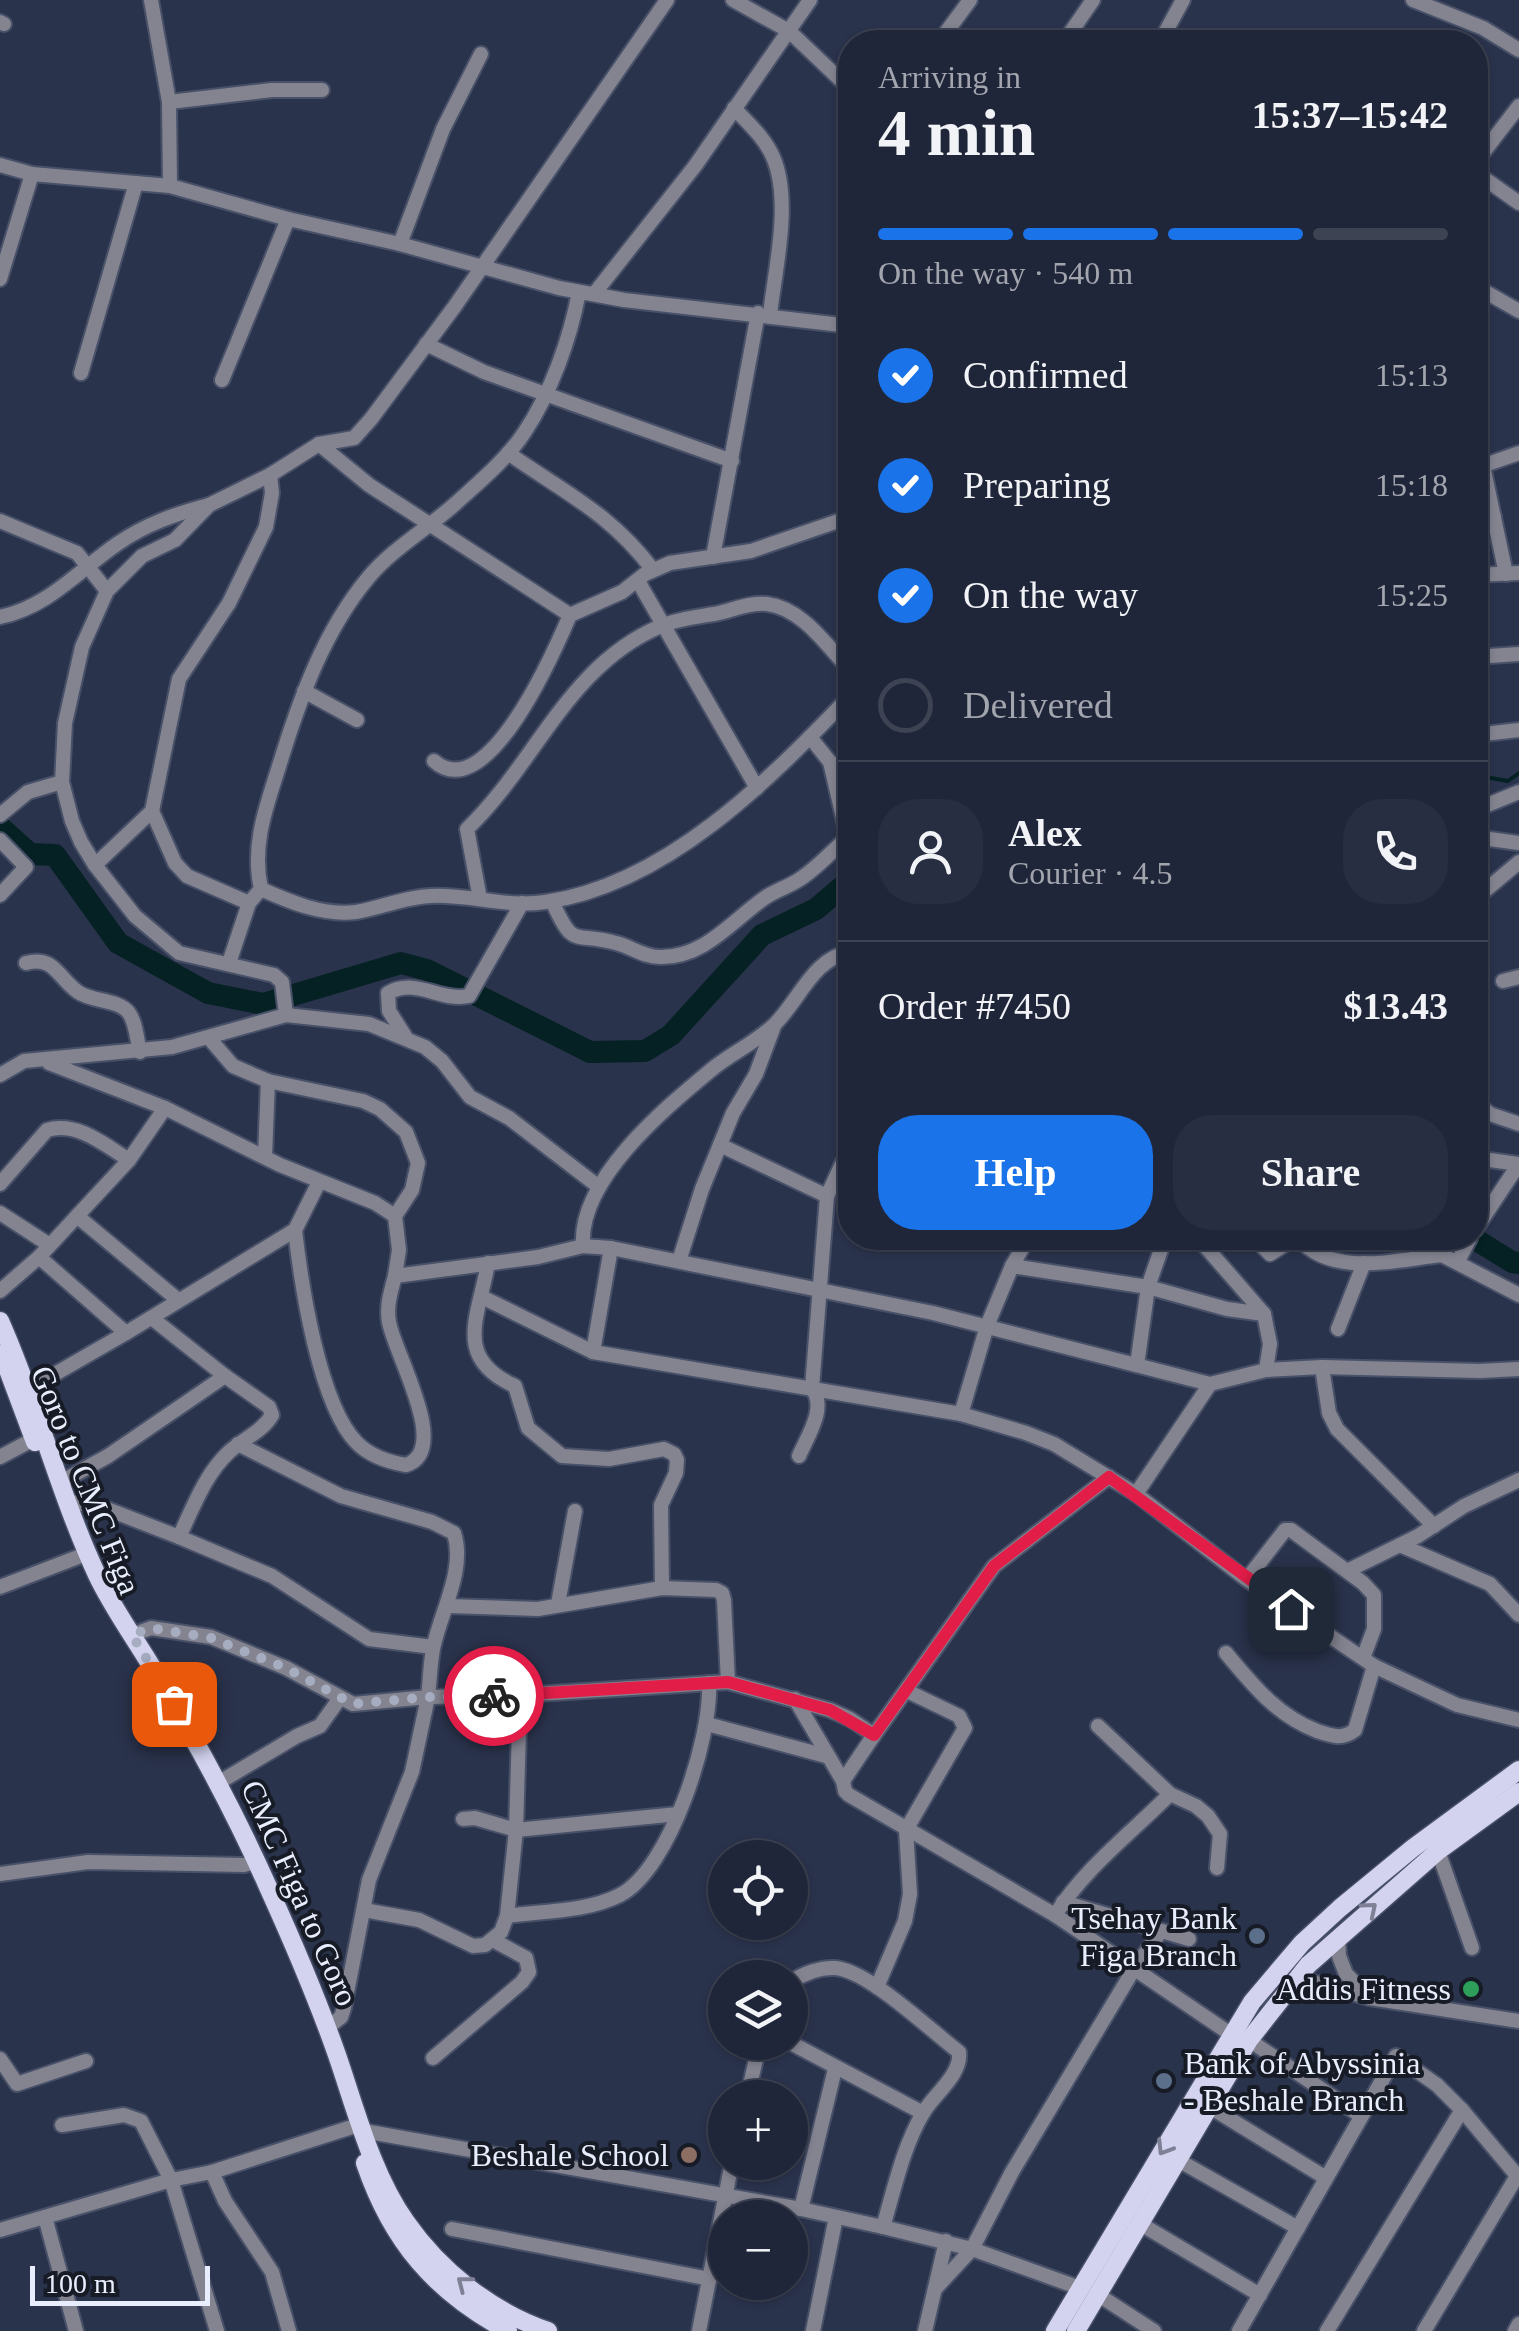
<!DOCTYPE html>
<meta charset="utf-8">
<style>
body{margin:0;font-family:"Times New Roman",serif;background:#282e41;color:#f1f3f6;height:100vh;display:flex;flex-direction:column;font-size:38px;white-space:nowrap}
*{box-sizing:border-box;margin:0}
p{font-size:32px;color:#a2a5ae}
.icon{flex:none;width:55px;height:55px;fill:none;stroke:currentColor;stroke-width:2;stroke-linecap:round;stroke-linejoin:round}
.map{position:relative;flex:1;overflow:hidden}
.details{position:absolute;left:838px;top:30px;width:650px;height:1220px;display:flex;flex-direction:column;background:#202639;border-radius:40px;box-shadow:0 2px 8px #0004,0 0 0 2px #3d4353}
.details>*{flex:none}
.tools{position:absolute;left:708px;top:1840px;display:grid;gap:20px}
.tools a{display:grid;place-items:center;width:100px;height:100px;border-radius:50%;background:#202639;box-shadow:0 2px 8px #0004,0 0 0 2px #3d4353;font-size:50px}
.scale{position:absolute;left:30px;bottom:25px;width:180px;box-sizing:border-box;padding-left:10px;border:5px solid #e8eefe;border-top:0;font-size:28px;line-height:35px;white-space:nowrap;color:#e8eefe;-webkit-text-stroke:8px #171b26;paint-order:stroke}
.pin{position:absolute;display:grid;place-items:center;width:85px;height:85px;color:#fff;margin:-42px;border-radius:20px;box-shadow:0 5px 15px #0006}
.courier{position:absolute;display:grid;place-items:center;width:100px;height:100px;margin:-50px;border:8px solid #e11d48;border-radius:50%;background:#fff;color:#222;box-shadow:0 2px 12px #0007}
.overview em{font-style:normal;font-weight:700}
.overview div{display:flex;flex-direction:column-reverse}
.overview{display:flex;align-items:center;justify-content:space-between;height:170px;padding:0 40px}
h1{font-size:65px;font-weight:700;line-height:75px}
.bar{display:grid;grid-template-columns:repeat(4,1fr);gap:15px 10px;align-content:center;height:120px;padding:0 40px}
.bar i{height:12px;border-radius:8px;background:#3d4353}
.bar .selected{background:#1a73e8}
.bar p{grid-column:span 4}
.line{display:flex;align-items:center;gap:25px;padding:0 40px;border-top:2px solid #3d4353}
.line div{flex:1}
.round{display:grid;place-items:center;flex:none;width:105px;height:105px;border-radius:40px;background:#282e41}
ol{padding:0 40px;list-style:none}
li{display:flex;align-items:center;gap:30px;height:110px}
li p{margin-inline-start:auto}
li .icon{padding:10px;border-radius:50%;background:#1a73e8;color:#fff;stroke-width:4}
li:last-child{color:#a2a5ae}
li i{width:55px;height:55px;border:5px solid #3d4353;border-radius:50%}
.primary-button{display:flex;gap:20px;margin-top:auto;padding:20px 40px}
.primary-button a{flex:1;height:115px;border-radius:40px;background:#1a73e8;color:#fff;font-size:40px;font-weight:700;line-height:115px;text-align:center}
.primary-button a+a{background:#282e41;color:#f1f3f6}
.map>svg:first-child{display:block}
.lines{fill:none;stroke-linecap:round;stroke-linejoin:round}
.stream{stroke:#052123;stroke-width:4}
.river{stroke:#052123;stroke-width:22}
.minor-casing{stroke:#485168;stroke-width:18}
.major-casing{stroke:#485168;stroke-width:21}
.minor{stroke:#848491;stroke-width:14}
.major{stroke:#d3d3ef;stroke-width:18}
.oneway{stroke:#7e8095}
.done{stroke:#a6adc0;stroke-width:10;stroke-dasharray:0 18}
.route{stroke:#e11d48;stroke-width:12}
.service-dot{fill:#5c6f8a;stroke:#171b26;stroke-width:4}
.leisure-dot{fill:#2e9e5b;stroke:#171b26;stroke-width:4}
.education-dot{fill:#8d6e63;stroke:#171b26;stroke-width:4}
.labels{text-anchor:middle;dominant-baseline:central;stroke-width:8;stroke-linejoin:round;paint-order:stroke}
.street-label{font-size:32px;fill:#e8eefe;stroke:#171b26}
.poi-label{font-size:32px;fill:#e8eefe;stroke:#171b26;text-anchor:end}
</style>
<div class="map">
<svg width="1519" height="2331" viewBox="0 0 1519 2331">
<rect width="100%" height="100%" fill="#2a334c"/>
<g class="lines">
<g class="stream">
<path d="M1475,765l10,12 23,4 11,-8"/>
<path d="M842,887l8,-3"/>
</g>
<g class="river">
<path d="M0,827l30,27 25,1 63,88 90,50 55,11 138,-41 26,7 163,82 55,-1 26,-16 91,-100 54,-26 26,-22 8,1"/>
<path d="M1473,1238l39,24 7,1"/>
</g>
<defs>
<g id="minor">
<path d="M151,0l18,102 1,84"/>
<path d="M733,0l56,31 61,58"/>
<path d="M1413,0l70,28 36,22"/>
<path d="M0,22l4,2"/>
<path d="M939,42l31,-42"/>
<path d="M1064,42l29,-42"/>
<path d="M1160,42l23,-42"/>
<path d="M169,102l103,-12h50"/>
<path d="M734,108c14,15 31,30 39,49 19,43 2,113 -3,157"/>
<path d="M1475,163l44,-57"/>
<path d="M0,165l32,9 138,12 118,33 112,25 159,44 65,12 226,26"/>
<path d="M1475,172l44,31"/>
<path d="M400,244l43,-115 38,-75"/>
<path d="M0,279l32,-105"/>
<path d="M1475,286l44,25"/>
<path d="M594,294l101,-128 115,-166"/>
<path d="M426,344l58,28 248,89"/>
<path d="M81,373l55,-190"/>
<path d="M222,380l66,-161"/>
<path d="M319,444l50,41 201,130"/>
<path d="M508,453c57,40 102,60 145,117"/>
<path d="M1483,466l23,108"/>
<path d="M1476,468l43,-15"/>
<path d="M1475,519l19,-2"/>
<path d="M0,521l77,32 30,38"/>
<path d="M713,557l45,-244"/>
<path d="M1475,575l44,-2"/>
<path d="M638,581l119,207"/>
<path d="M0,617c48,-10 78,-46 117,-73 29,-20 58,-30 92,-39"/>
<path d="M1475,657l44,-3"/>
<path d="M304,691l53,29"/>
<path d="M1475,735l44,-5"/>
<path d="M810,737l20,25 20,12"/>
<path d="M434,761c53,47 121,-111 136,-146l52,-23 23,-18 25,-11 81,-12 99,-34"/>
<path d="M830,762l19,81"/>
<path d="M1475,810l44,-18"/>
<path d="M152,811l23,52 12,13 62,27"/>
<path d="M0,815l28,-23 34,-10"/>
<path d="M1475,837l44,6"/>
<path d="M0,840l26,27 -26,28"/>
<path d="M95,865l57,-54 27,-132 50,-76 37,-76 6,-34 -2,-18"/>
<path d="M261,889c29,13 62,27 95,23 25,-4 48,-15 75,-16 38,-2 76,12 114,6 121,-17 224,-122 305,-206"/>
<path d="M480,899l-13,-70c70,-67 101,-164 194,-203 17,-7 35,-9 53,-12 17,-3 35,-12 53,-10 35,4 60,42 83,66"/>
<path d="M1475,899l44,-37"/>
<path d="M552,901c22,49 20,30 64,42 16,4 27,14 44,14 45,1 72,-37 106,-60 11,-7 24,-11 34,-18 17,-11 32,-28 47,-41"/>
<path d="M26,963c28,-8 32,15 52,29 14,10 41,7 51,21 7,10 8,27 11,39"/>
<path d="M229,963l20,-60 12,-14c-10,-45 6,-84 19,-126 20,-65 44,-132 88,-185 24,-29 59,-49 87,-74 23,-21 52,-45 69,-71 27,-40 46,-94 55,-141"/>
<path d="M1503,981l16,-4"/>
<path d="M847,997l3,-12"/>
<path d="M286,1015l-4,-33 -8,-7 -95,-22 -44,-37 -40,-51 -14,-23 -9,-21 -10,-39 3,-59 17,-76 25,-56 35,-35 33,-16 34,-35 61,-30 49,-31 35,-6 17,-19 84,-113 212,-306"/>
<path d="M405,1036l-16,-25 -1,-18c28,-16 52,9 81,3l53,-93"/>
<path d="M209,1038l24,28 35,15 95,20 17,8 26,23 12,31 -6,27 -17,26 4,34 -4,26 143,-19 45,-11 28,2 322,65 277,71 56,-14 56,-3 158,4 39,-2"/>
<path d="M49,1063l116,45"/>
<path d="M0,1075l24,-14 148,-14 114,-32 83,9 56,23 17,14 28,36 39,21 90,69"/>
<path d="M1475,1102l15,12 29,10"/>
<path d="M720,1145l107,51 23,-49"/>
<path d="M265,1156l3,-75"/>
<path d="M1475,1158l44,6"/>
<path d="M0,1184l47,-54c30,-9 58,15 82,30"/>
<path d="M0,1213l48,31"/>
<path d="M77,1216l101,84"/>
<path d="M295,1230c6,53 24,175 62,213 13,13 31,19 49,22 46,-15 -12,-112 -17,-143 -3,-16 2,-31 6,-46"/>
<path d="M1475,1230l44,-66"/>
<path d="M1198,1238l66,76"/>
<path d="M1254,1238l16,16 25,-16"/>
<path d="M1298,1238c34,40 97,22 144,17"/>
<path d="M1420,1238l22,17 77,40"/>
<path d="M583,1246c-5,-66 81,-137 128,-176 19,-16 44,-27 63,-45 25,-24 39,-67 76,-73"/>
<path d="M611,1248l-18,104 368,62 65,19 28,11 82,50 110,85 128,87 83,39 62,15"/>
<path d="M679,1261l23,-72 31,-76 23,-39 18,-48"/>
<path d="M1458,1261l12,-23"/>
<path d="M488,1263c-9,53 -36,95 27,123l13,42 34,28 47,3 55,-10 10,5 3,6 -1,13 -15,32 1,83"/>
<path d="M1012,1266l16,-28"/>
<path d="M0,1291l39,-34 90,-97 36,-52 115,57 95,38 20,13"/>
<path d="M482,1297l111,55"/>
<path d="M1338,1329l26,-66"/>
<path d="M126,1333l169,-103 24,-48"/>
<path d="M1137,1365l11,-78 17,-49"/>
<path d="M1322,1367l7,46 8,16 97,97"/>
<path d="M225,1376l44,31 3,8c-9,16 -29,24 -43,37 -24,22 -36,56 -50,85l93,39 97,63 64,8"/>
<path d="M29,1389l97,-56 -87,-76"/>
<path d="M961,1414l26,-88 25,-60 136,21 79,22 37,5 6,30 -4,26"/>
<path d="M238,1444l103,52 91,26 22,11c12,37 -14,80 -21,116 -3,16 -3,32 -5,48l92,-2 208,-13 102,28 20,9 24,16 -31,46 2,10 4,4 206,120 177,120"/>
<path d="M799,1456c9,-21 28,-48 13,-68l15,-192"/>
<path d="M0,1457l34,-18"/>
<path d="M61,1482l47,-26 117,-80 -72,-57"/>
<path d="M1136,1494l74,-110"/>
<path d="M67,1501l40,8 72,28"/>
<path d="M1400,1545l90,39 29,31"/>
<path d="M1347,1571l71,-35 46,-30 55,-26"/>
<path d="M1247,1579l38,-49h6l72,53 11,12v34l-11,29"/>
<path d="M0,1587l78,-30"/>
<path d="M558,1604l17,-93"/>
<path d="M448,1606l90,3 124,-21 54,2 6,3 2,7 4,82"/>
<path d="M132,1635l19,-7 60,9 75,31 67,36 75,-7 -16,75 -43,108 -25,128 -3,9 -14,11"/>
<path d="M1226,1653c27,32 50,62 91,78 15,5 25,9 38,-1l19,-64"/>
<path d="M795,1699l48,82"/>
<path d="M707,1724l119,32"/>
<path d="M1098,1726l72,68 26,12 12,10 12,18 -3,34"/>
<path d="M874,1735l120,-169 115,-89"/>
<path d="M218,1783l79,-47 23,-10 20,-28"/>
<path d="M463,1819l12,-1 41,12 162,-16"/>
<path d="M1438,1851l34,97"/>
<path d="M0,1874l88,-12 156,3 11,-3"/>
<path d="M1063,1902l126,37"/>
<path d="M364,1910l55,10 54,26 12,-1 16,-13 6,-16 9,-86 4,-135"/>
<path d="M1055,1915c31,-48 75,-81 115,-121"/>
<path d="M507,1916c35,-5 80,-4 113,-21 50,-26 92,-158 89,-212"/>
<path d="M1338,1937l1,19 7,18 24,24 149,23"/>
<path d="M1298,1978l72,20"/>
<path d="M790,1982c13,-8 29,-15 45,-14 33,2 96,63 124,84 3,23 -26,43 -36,61 -20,34 -29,77 -40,114"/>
<path d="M877,1987l28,-66 5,-27 -4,-64 59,-102 -6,-12 -52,-25"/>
<path d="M1249,2040l112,76"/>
<path d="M789,2042l134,71"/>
<path d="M433,2058l89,-76 7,-10 -3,-14 -33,-18"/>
<path d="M0,2059l17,25 69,-23"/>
<path d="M747,2098l13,-56"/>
<path d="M1210,2107l116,71"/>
<path d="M1462,2110l57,68"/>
<path d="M62,2125l62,-10 17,6 30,59 41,-8 140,-45"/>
<path d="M364,2131l437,78 82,18 89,22 108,39"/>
<path d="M1178,2160l120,68"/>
<path d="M212,2172l13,29 47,71 17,59"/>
<path d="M801,2209l34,-140"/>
<path d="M45,2217l31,114"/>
<path d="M1139,2223l121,72"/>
<path d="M452,2229l258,50"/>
<path d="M0,2230l171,-50 46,151"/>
<path d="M935,2289l37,-40 40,-77 122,-203 27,-38"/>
<path d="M1097,2294l57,37"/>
<path d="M699,2331l33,-169"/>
<path d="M813,2331l23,-114"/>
<path d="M925,2331l21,-90"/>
<path d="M1239,2331l157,-275 41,29 25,25 -135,221"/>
<path d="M1424,2331l93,-155"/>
<path d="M1515,2331l4,-7"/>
</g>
<g id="major">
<path d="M0,1321c37,83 59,172 97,254 17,36 42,69 62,104 40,67 77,136 109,208 25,55 49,111 69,168 19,55 35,119 69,167 34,49 86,90 142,109"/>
<path d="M2,1354l33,88"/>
<path d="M365,2163c27,79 70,129 143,168"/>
<path d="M1055,2331l197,-329 50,-59 38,-35 73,-60 106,-78"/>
<path d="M1076,2331l173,-291 59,-75 130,-114 81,-59"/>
</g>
</defs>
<use href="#minor" class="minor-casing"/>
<use href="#major" class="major-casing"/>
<use href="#minor" class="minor"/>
<use href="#major" class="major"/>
</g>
<defs><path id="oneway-chevron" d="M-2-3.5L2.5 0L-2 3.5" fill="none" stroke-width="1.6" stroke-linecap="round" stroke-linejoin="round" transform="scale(2.5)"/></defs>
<g class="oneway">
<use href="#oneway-chevron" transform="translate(1370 1909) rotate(-40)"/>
<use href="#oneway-chevron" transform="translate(1164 2148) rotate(122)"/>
<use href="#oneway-chevron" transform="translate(464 2283) rotate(-142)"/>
</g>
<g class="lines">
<path class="done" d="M174,1704l-42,-69 19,-7 60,10 75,30 67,36 75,-7 66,-1"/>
<path class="route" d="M494,1696l234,-14 102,28 44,25 120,-169 115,-89 182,132"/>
</g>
<g class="service-dot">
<circle cx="1257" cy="1936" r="10"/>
<circle cx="1164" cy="2081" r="10"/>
</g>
<circle class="leisure-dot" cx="1471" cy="1989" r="10"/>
<circle class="education-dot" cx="689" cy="2155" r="10"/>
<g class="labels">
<g class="street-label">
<text transform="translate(86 1480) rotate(68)">Goro to CMC Figa</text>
<text transform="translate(300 1893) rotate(66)">CMC Figa to Goro</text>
</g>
<g class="poi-label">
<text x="1237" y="1918">Tsehay Bank<tspan x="1237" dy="37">Figa Branch</tspan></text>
<text x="1451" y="1989">Addis Fitness</text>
<text x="1184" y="2063" text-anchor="start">Bank of Abyssinia<tspan x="1184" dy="37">- Beshale Branch</tspan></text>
<text x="669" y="2155">Beshale School</text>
</g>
</g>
</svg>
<div class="tools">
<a><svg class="icon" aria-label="locate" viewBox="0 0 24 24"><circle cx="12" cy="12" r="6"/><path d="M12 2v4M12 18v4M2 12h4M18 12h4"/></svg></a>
<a><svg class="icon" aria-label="layers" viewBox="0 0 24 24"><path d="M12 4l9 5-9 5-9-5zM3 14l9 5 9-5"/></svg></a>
<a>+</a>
<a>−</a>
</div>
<div class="scale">100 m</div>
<div class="pin" style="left:174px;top:1704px;background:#ea580c"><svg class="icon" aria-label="bag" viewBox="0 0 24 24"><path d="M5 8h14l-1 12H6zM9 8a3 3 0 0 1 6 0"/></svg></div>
<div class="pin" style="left:1291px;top:1609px;background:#1f2937"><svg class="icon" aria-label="home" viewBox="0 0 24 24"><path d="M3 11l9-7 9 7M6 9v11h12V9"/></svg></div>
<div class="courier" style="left:494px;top:1696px"><svg class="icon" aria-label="bike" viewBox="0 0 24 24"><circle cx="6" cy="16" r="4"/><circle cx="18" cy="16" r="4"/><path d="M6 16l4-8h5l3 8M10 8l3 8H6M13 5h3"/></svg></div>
<section class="details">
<div class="overview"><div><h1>4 min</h1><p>Arriving in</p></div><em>15:37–15:42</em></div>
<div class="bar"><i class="selected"></i><i class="selected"></i><i class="selected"></i><i></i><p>On the way · 540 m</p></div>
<ol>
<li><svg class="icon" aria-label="check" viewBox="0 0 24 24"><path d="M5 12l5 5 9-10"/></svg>Confirmed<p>15:13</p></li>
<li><svg class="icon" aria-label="check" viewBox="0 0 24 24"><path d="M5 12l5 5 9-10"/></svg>Preparing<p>15:18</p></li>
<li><svg class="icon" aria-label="check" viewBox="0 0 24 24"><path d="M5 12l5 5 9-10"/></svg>On the way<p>15:25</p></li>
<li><i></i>Delivered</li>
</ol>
<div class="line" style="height:180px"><a class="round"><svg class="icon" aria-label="person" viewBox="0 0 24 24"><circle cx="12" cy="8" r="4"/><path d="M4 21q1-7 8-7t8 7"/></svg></a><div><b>Alex</b><p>Courier · 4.5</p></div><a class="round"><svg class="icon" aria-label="phone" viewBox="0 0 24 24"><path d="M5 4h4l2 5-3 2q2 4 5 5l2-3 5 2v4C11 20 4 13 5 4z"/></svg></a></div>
<div class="line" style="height:130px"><div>Order #7450</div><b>$13.43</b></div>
<div class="primary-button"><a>Help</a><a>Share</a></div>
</section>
</div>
